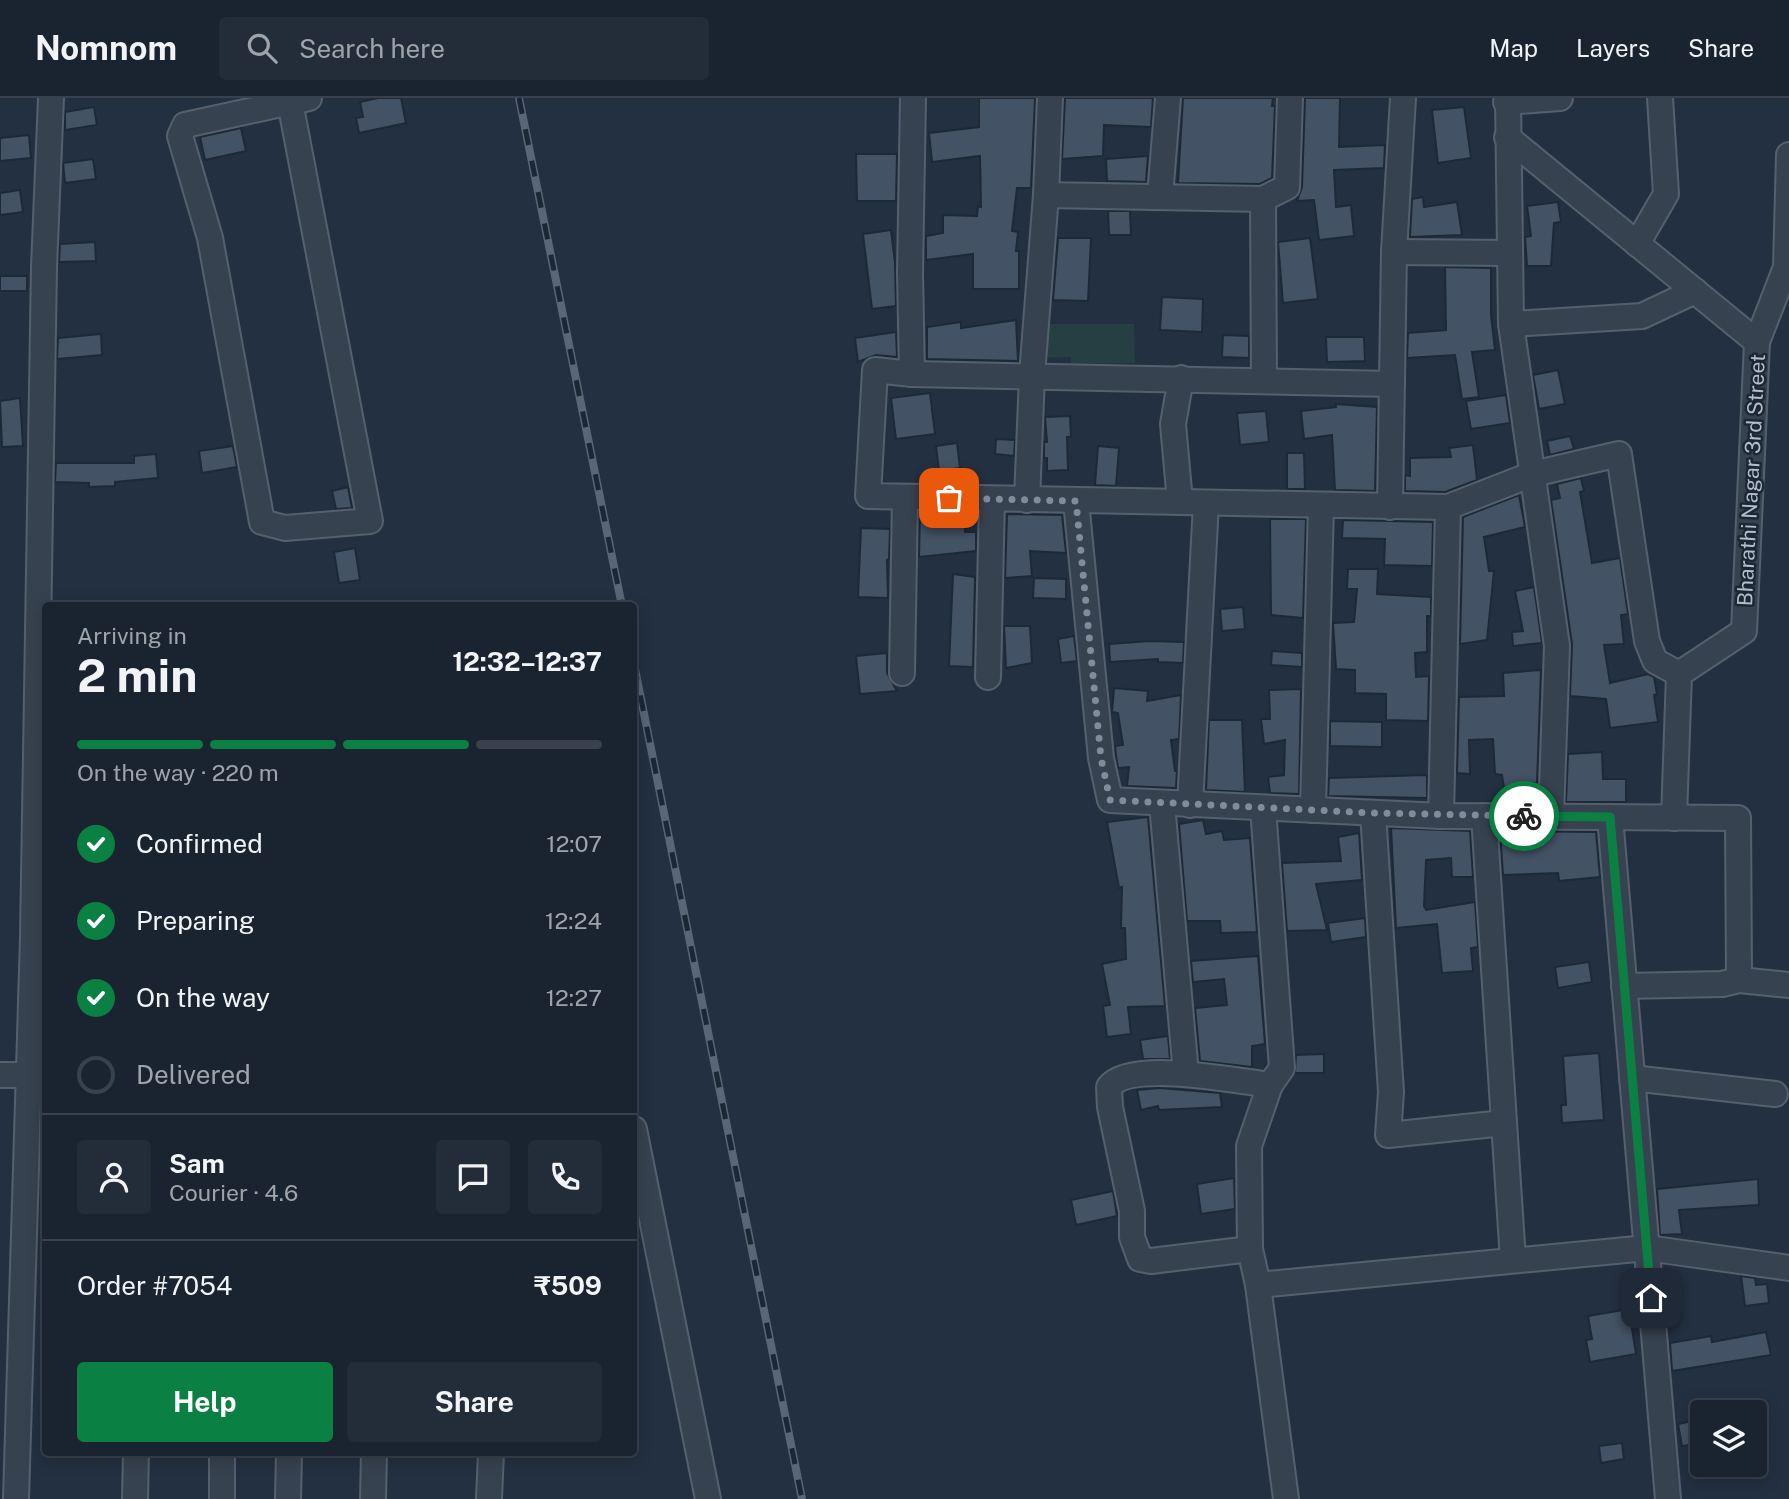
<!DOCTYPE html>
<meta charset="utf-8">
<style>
body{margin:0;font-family:"Public Sans",sans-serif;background:#232c39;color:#f1f3f6;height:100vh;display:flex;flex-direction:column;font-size:26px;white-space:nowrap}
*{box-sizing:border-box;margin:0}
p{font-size:23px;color:#9fa4ab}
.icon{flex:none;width:38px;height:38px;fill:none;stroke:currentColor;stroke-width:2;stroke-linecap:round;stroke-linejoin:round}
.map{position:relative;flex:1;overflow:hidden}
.side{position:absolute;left:42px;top:504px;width:595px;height:854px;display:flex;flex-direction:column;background:#1a2431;border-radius:7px;box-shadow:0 4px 18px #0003,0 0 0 2px #38414d}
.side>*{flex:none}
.buttons{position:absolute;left:1690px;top:1302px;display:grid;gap:14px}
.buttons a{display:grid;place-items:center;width:77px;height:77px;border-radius:7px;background:#1a2431;box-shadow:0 4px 18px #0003,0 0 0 2px #38414d;font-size:35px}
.pin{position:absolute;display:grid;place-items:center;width:60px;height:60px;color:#fff;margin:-30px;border-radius:14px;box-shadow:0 4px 10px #0006}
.courier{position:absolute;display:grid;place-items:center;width:70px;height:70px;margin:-35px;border:5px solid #0b8043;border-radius:50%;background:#fff;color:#222;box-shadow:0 2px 9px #0007}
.headline em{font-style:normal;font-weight:700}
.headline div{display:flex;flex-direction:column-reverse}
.headline{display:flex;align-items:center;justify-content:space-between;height:119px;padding:0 35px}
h1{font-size:46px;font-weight:700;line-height:52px}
.bar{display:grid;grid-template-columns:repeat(4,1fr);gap:10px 7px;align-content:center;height:84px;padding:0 35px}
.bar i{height:9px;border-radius:5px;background:#38414d}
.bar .active{background:#0b8043}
.bar p{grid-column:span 4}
.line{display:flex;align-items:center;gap:18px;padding:0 35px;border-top:2px solid #38414d}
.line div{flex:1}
.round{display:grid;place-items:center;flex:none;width:74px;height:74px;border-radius:7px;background:#232c39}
ol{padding:0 35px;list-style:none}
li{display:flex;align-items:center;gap:21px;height:77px}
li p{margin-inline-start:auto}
li .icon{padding:7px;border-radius:50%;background:#0b8043;color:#fff;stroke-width:4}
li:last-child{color:#9fa4ab}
li i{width:38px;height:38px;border:4px solid #38414d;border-radius:50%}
.cta{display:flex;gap:14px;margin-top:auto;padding:14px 35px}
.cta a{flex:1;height:80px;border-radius:7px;background:#0b8043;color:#fff;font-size:28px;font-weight:700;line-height:80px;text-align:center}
.cta a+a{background:#232c39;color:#f1f3f6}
header{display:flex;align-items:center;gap:42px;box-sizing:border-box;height:98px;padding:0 35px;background:#1a2431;border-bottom:2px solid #38414d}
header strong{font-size:33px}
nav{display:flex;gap:38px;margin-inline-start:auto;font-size:24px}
.search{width:490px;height:63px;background:#232c39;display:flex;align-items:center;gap:18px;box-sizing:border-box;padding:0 24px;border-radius:7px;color:#9fa4ab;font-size:26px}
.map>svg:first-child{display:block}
.green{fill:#253f42}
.building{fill:#445265;stroke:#1e2938;stroke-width:2}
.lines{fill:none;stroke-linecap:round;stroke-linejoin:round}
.minor-casing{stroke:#55606e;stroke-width:28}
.minor{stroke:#374250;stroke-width:24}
.rail-casing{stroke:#596678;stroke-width:8}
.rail{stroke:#1c2736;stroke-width:5;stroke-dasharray:16;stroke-linecap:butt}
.done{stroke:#818c9b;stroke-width:7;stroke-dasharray:0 12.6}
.route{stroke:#0b8043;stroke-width:9}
.labels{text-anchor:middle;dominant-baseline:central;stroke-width:5;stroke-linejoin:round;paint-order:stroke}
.street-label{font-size:21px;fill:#b4bdcb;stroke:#1c2736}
</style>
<header>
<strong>Nomnom</strong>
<div class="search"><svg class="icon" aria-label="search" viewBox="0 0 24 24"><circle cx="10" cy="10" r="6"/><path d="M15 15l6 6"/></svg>Search here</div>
<nav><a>Map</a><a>Layers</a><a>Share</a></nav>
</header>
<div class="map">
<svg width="1789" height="1401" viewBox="0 0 1789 1401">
<rect width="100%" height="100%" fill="#233041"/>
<path class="green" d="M1041,226h93l1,39 -64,1v-7l-29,1z"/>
<g class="building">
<path d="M378,0h23l5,25 -47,10 -3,-15 7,-1 -3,-15z"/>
<path d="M979,0h56l-4,90h-14l-5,43 6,1 -2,19h3v38h-46v-35l-47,6v-24l17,-3v-18l34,1 1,-10 3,1 -1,-51 -48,6 -3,-29 50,-6z"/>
<path d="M1065,0h88l-2,29 -47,-2 -1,31 -41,3z"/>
<path d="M1183,0h90l-1,8h3l-3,72 -12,6 -82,-1z"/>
<path d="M1305,0h35l-1,49 46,-2 -1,23 -50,2 2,37 15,-2 3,31 -35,4 -5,-40 -17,1 5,-14z"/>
<path d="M94,9l3,18 -32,5v-18z"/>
<path d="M1464,9l7,51 -33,5 -6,-53z"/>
<path d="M241,30l5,23 -41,9 -5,-23z"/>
<path d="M29,37l2,23 -31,3v-23z"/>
<path d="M856,56h41l-1,47h-39z"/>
<path d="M1148,58l-2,26 -39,-1 -1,-22z"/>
<path d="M93,61l3,20 -31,4 -2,-20z"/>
<path d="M20,92l3,22 -23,3v-22z"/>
<path d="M1423,99l1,10 33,-5 5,33 -52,2 2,-38z"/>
<path d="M1558,104l3,20 -7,1 -3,43h-24l-2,-29 6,-1 -4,-30z"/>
<path d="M1108,113h22l1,24h-22z"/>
<path d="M891,132l4,33 1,43 -24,3 -9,-75z"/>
<path d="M1058,140h33l-3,63 -35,-1z"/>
<path d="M1310,140l8,61 -35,4 -5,-61z"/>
<path d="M95,144l1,19 -37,1 1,-18z"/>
<path d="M1445,169l46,1v47l4,35 -23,2 7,45 -17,2 -7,-44 -48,3 1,-25 38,-3z"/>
<rect x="0" y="178" width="27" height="15"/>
<path d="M1162,199l41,2 -1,33 -42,-2z"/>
<path d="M1016,222l2,41 -91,-2v-32l34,-5v6z"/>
<path d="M896,234l1,25 -21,-2 -18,7 -3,-24z"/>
<path d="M101,236l1,21 -45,4 1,-21z"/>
<path d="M1223,237l26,1v22l-27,-1z"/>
<path d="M1326,239h38l1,24 -38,1z"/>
<path d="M1558,272l7,34 -26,5 -6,-34z"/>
<path d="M930,295l5,41 -39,5 -5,-41z"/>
<path d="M1506,297l4,28 -39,6 -5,-28z"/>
<path d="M20,300l3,48 -21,1 -2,-46z"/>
<path d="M1336,306l41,3 -2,84 -40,-1 -3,-55 -28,4 -3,-28 35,-4z"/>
<path d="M1266,313l3,31 -29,3 -3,-32z"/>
<path d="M1070,318l1,21h-4l1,33 -21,1v-13h-3v-16h3l-2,-25z"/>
<path d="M1570,338l4,13 -24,6 -3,-14z"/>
<path d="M996,341l19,1 -1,16 -19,-2z"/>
<path d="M957,345l3,25 -21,3 -3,-25z"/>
<path d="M1473,347l4,35 -32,12 -40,-1v-16l5,1v-18l41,-1 -2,-9z"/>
<path d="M233,348l4,21 -35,6 -3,-22z"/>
<path d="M1098,348l21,2 -3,38 -21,-1z"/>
<path d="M1287,355h17l1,36h-18z"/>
<path d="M156,356l2,24 -43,4v4l-26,1v-4l-34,-1 1,-19h78v-7z"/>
<path d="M1581,380l3,13 -4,1 12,71 28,-5 8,56 -7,1 3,29 -20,1 6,38 38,-9 6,3 3,17 -3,1 4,27 -48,6 -4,-29 -36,-3 2,-52 -21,-144 9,-2 -3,-14z"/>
<path d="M348,389l4,21 -16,1 -4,-18z"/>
<path d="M1519,397l6,32 -41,10 5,34h5l-7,69 -27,4 3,-127z"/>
<path d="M920,414l46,1 -1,19h11v19l-57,6z"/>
<path d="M1007,416l55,1 4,38 -36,-2 2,25 -27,2z"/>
<path d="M1270,421h36l-3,99 -32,-3z"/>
<path d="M1343,422l90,2 -1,44 -48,-1 1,-26 -43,-1z"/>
<path d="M861,430l29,1 -1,30 -2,1 1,38 -30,-1z"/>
<path d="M355,450l5,32 -21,3 -5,-31z"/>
<path d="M1348,471h30l-1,25 54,3v19h-4v36l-12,1 1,24 13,-1 -1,45 -42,-1v-26l-31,-1v-23l-19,-1 -3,-46 21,-1 3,-33h-10z"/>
<path d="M953,476l22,3 -2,90 -24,-1z"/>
<path d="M1034,480l32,1v20l-33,-1z"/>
<path d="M1534,489l8,56 -29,3 -1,-14 11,-1 -8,-40z"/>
<path d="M1243,509l2,22 -23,2 -2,-22z"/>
<path d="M1004,528h26l2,37 -26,5z"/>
<path d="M1074,538l3,25 -16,2 -3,-24z"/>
<path d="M1150,543l34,1 -1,21 -25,-1v-3l-48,3 -1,-18z"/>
<path d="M1272,553l30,2v14l-31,-2z"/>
<path d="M887,555v20l10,18 -37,3 -4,-38z"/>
<path d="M1541,572l-4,113 -33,5 -2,-13 -7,-1 -2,-35 -24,1 1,34 -13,-1 2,-76 45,-1 -1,-23z"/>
<path d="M1114,590l34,3 -1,10 34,-6 -2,44 -8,1 4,31h2l-1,17 -49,-2 2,-19 -11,1 -2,-12 -1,-10 8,-1 -5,-32 -6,-1z"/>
<path d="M1301,591l-2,105 -29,-1 -2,-16 16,-2 1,-35 -21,4 -3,-25h9l-1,-29z"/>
<path d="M1209,622h33l3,72 -39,-2z"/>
<path d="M1330,623l52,1v25l-52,-1z"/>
<path d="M1602,654l1,27h23v23h-60l2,-48z"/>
<path d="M1427,677v23l-99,-2 1,-18z"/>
<path d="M1148,719l17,189 -37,1 3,27 -24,3 -4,-31 7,-1 -8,-41 24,-5 -1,-31h-4l1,-41 -3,1 -12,-66z"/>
<path d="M1203,722l3,14 16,-3 2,9 26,-2 7,94 -36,1 -1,-12h-33l-8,-97z"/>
<path d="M1391,730l79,3 3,46h-21l-1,-19 -25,2 -2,46 2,4 49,-8 3,45 -7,1 2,23 -31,2 -5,-49 -41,4z"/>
<path d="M1500,733l96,1 4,45 -41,4 -1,-8 -55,2z"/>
<path d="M1359,735l3,47 -46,4 11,46 -40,1 -5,-68 59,-2 -3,-24z"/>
<path d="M1365,820l1,19 -35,5 -3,-19z"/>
<path d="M1258,858l7,88 -13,2v21l-52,-6 -5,-53 32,-3 -3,-26 -31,3 -2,-21z"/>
<path d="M1589,864l3,20 -34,6 -3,-21z"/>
<path d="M1168,938l2,23h-27l-3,-19z"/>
<path d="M1599,955l5,67 -42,3 -1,-18h5l-3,-49z"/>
<path d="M1324,956v19h-29l1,-18z"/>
<path d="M1160,990l60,5 2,14 -63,3 -1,-4 -17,4 -4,-20z"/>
<path d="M1234,1080l1,31 -34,5 -4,-30z"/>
<path d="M1758,1081l1,26 -80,5 3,24 -22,1 -3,-46z"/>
<path d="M1113,1093l4,25 -41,9 -5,-25z"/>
<path d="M1741,1178l14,2 1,7 11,-1 2,19 -24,3z"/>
<path d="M1629,1211l7,45 -46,8 -4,-22 6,-1 -4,-23z"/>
<path d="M1766,1234l5,23 -99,16 -2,-28 41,-7 1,6z"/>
<path d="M1703,1321v24l-21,3 -4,-22z"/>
<path d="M1622,1345l2,16 -23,4 -2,-17z"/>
</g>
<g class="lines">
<defs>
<g id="minor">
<path d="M1050,0l-4,97 217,4 24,-12 3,-89"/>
<path d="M1508,0l3,226 46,322 -6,170"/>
<path d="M290,4l80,419 -85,7 -23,-6 -52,-284 -30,-102 5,-11 124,-27"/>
<path d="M1506,4l54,-4"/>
<path d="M1507,39l250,205"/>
<path d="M1160,98l8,-98"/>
<path d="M1263,101l1,182"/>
<path d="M1637,146l29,-50 -6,-96"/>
<path d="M1394,154l116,1"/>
<path d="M1511,226l131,-8 53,-25"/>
<path d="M912,276l-2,-101 3,-175"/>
<path d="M1392,286l-480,-10 -37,-4 -7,126 580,11 85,-33 86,-20 28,187 8,20 24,13"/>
<path d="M1027,402l5,-125 14,-180"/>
<path d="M1076,403l25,257 9,42 331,16 297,2 1,162"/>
<path d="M1180,404l-7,-78 8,-46"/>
<path d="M1390,409l4,-255 9,-154"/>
<path d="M902,575l3,-176"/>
<path d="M988,579l4,-178"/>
<path d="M1162,706l24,270"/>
<path d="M1190,707l16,-302"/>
<path d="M1313,712l8,-305"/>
<path d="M1373,715l18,279 -3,43 116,-12"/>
<path d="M1441,718l7,-309"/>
<path d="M1484,718l29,444"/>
<path d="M1610,719l58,682"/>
<path d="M1674,720l5,-144 65,-43 13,-289 29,-75 3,-112"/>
<path d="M1624,888l98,-2 17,-4 50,5"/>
<path d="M0,977h29"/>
<path d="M1632,980l143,16"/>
<path d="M1270,987l-21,61 1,103 8,36 28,214"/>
<path d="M634,1031l74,370"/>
<path d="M1250,1151l-99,12 -11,-2 -8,-22v-26l-22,-104 -1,-20c21,-28 127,-6 161,-2l12,-17 -19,-260"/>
<path d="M1258,1187l389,-37 142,20"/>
<path d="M16,1401l17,-562 11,-670 7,-169"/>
<path d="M135,1401l1,-47"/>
<path d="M222,1401v-47"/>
<path d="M288,1401l1,-47"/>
<path d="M373,1401l1,-47"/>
<path d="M489,1401l2,-47"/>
</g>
</defs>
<use href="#minor" class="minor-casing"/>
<use href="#minor" class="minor"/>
<defs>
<g id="rail">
<path d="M519,0l103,508"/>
<path d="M634,566l168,835"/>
</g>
</defs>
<use href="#rail" class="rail-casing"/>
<use href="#rail" class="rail"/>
</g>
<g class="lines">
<path class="done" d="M949,400l127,3 25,257 9,42 263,13 151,3"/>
<path class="route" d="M1524,718l86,1 41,481"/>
</g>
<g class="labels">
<g class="street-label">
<text transform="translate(1751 382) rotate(-87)">Bharathi Nagar 3rd Street</text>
</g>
</g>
</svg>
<div class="buttons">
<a><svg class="icon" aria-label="layers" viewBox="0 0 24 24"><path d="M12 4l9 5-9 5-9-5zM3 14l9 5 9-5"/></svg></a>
</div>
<div class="pin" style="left:949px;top:400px;background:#ea580c"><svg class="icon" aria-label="bag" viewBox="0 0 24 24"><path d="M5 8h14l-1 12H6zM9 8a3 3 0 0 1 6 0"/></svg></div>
<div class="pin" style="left:1651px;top:1200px;background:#1f2937"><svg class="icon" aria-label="home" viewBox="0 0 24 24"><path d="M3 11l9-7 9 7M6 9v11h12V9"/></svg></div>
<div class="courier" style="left:1524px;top:718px"><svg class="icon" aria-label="bike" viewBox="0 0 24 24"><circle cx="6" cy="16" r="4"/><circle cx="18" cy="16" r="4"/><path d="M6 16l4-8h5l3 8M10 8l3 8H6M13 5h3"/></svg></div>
<section class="side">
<div class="headline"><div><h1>2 min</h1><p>Arriving in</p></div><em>12:32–12:37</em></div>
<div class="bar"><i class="active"></i><i class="active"></i><i class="active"></i><i></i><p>On the way · 220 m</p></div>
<ol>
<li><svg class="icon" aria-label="check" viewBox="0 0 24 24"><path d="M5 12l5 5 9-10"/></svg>Confirmed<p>12:07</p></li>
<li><svg class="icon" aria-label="check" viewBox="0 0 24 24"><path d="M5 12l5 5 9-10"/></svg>Preparing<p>12:24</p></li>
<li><svg class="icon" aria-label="check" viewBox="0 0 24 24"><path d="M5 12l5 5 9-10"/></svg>On the way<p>12:27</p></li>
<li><i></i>Delivered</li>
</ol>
<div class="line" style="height:126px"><a class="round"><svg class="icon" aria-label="person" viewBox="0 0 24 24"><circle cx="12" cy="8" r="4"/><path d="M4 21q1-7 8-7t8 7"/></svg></a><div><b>Sam</b><p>Courier · 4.6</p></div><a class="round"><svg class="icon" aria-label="chat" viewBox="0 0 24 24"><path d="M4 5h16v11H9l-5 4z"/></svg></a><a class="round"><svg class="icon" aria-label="phone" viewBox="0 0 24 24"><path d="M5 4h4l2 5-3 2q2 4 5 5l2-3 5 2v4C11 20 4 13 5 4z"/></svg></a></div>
<div class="line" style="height:91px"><div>Order #7054</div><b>₹509</b></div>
<div class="cta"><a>Help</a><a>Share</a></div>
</section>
</div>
